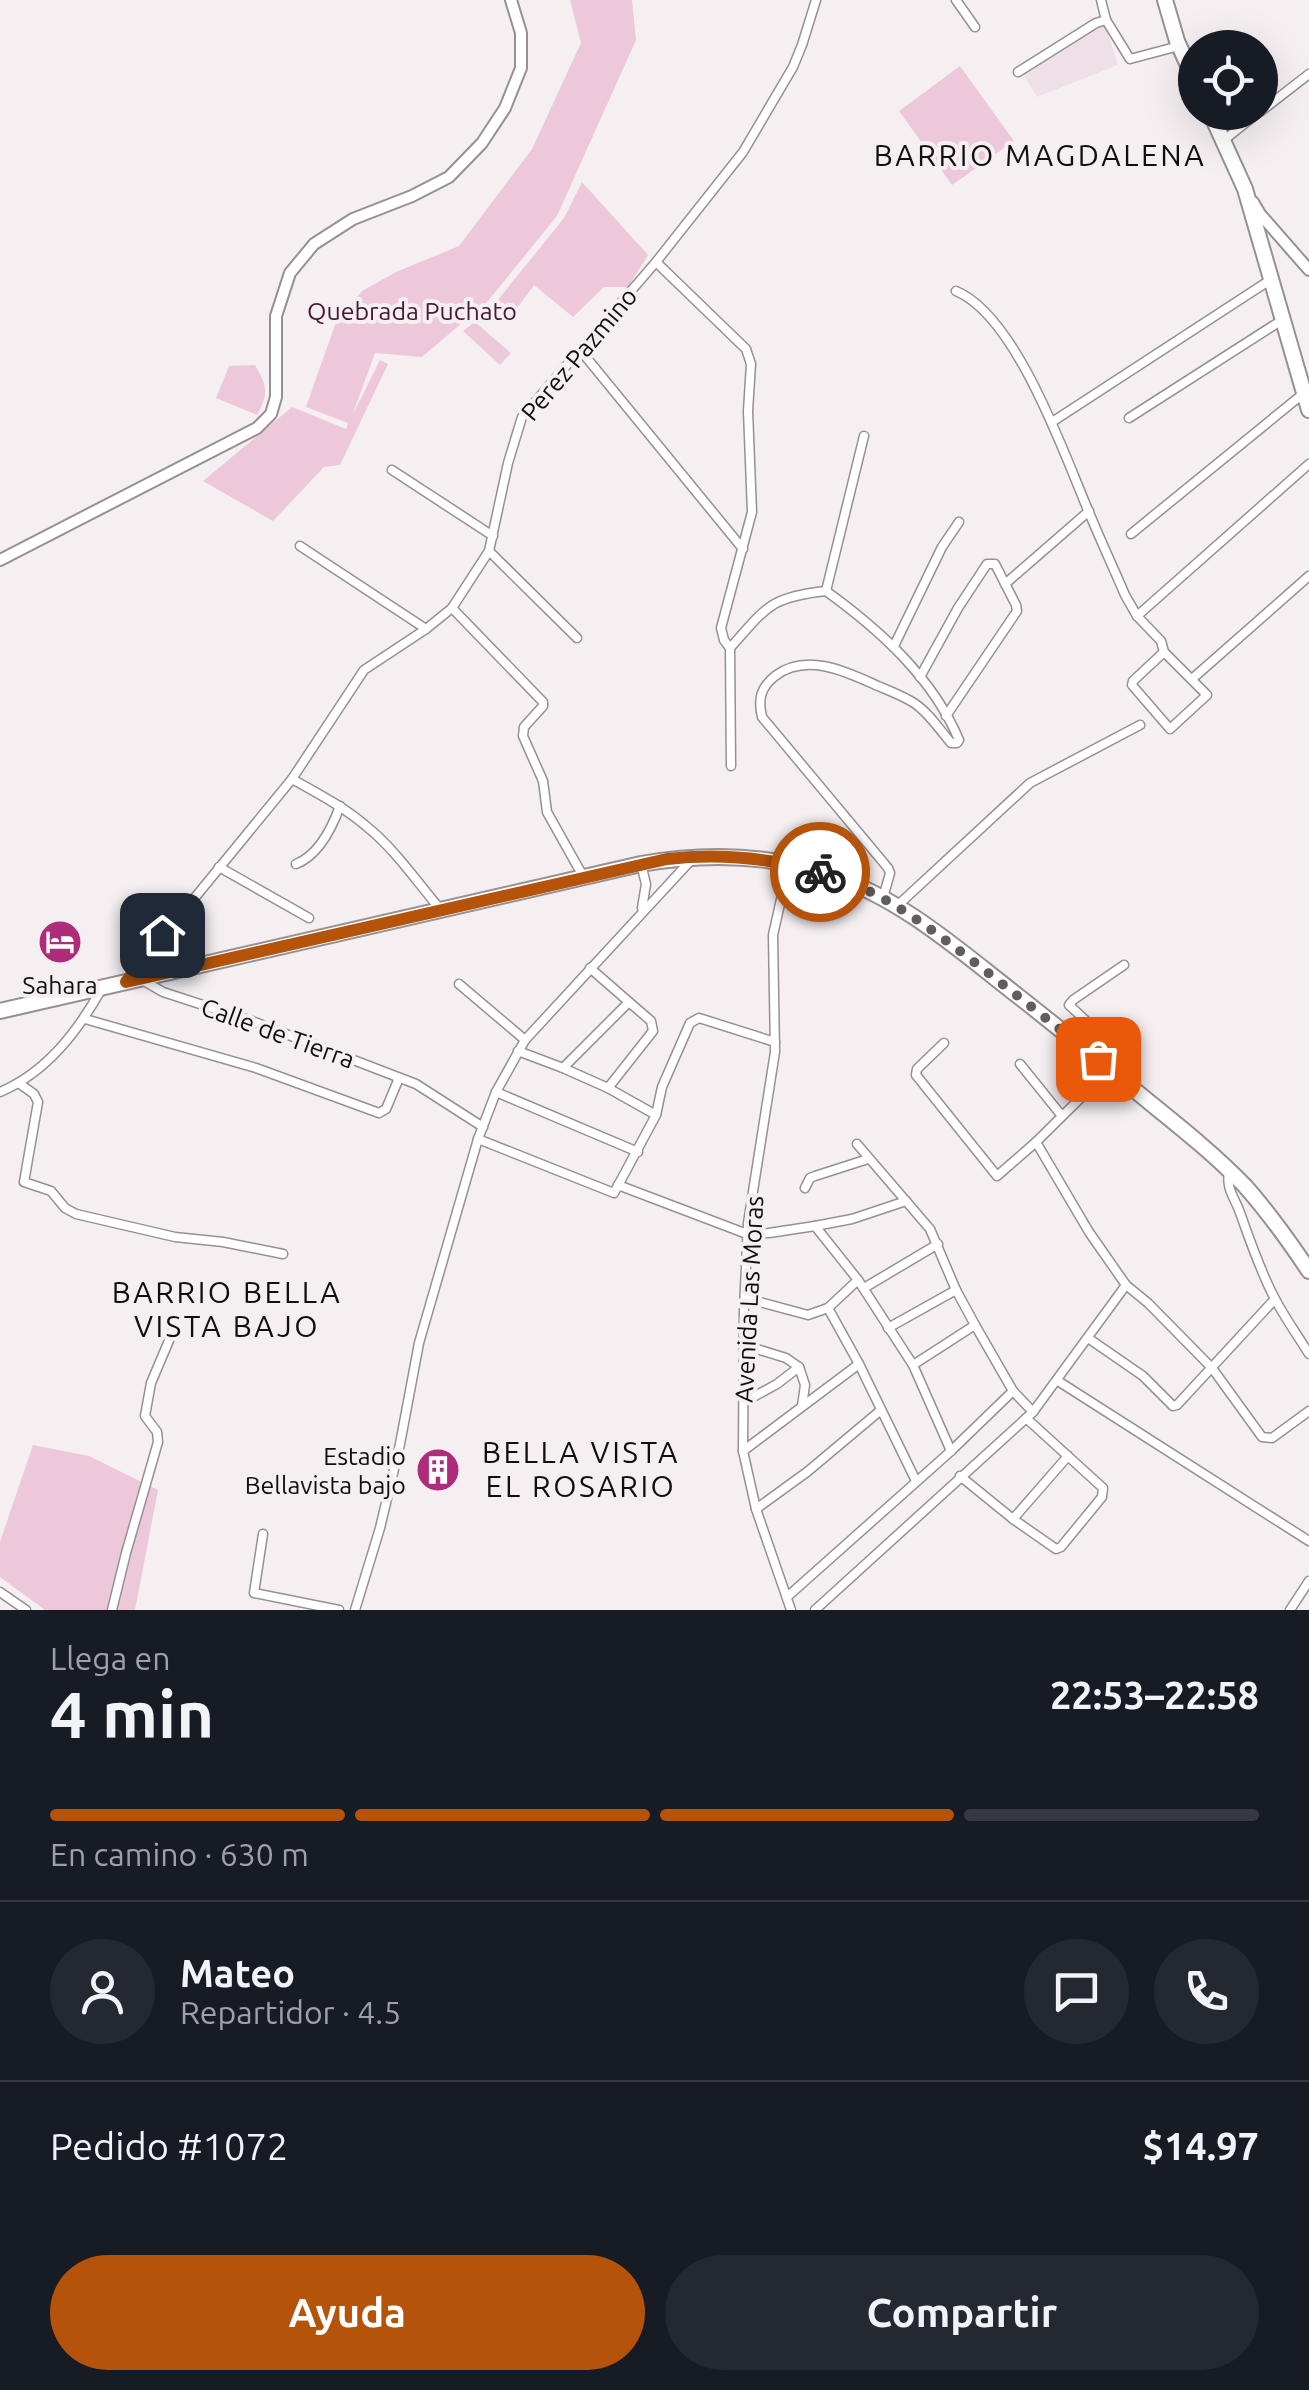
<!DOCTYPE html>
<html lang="es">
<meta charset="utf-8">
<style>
body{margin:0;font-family:Ubuntu,sans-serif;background:#242831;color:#f1f3f6;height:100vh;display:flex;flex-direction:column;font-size:38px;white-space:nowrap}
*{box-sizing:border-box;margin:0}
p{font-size:32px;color:#9ea1a6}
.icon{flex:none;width:55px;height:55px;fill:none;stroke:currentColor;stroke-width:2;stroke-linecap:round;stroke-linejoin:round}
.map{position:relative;height:1610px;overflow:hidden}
.details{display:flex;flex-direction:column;background:#171b24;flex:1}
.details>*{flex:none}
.tools{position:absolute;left:1178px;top:30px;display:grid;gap:20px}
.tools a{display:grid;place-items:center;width:100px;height:100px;border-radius:50%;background:#171b24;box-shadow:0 10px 40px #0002;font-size:50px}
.pin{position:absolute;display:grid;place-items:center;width:85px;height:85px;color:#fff;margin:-42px;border-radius:20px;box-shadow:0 5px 15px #0006}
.courier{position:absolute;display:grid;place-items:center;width:100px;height:100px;margin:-50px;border:8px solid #b45309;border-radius:50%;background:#fff;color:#222;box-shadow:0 2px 12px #0007}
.overview em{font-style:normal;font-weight:700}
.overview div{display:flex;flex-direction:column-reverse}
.overview{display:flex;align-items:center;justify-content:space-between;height:170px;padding:0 50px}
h1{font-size:65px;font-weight:700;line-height:75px}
.bar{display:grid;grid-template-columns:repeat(4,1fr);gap:15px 10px;align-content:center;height:120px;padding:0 50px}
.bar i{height:12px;border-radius:8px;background:#363941}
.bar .on{background:#b45309}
.bar p{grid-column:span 4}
.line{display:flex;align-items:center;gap:25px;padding:0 50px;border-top:2px solid #363941}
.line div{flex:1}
.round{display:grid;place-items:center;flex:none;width:105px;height:105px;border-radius:52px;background:#242831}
.action{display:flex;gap:20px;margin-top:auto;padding:20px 50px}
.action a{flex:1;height:115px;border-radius:60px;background:#b45309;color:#fff;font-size:40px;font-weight:700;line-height:115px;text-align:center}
.action a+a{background:#242831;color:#f1f3f6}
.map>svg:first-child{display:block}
.built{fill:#eee0e6}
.green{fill:#edc8da}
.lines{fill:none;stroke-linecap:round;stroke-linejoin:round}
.street-casing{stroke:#969093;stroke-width:11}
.secondary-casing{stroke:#969093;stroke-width:14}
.highway-casing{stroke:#969093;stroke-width:18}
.street{stroke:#fff;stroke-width:8}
.secondary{stroke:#fff;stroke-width:10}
.highway{stroke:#fff;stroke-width:14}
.done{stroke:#615d5e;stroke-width:10;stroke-dasharray:0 18}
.route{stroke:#b45309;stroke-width:12}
.labels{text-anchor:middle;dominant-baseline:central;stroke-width:8;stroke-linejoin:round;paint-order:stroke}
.park-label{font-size:25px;fill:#471933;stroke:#f5eff2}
.street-label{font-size:25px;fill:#110e0f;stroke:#f5eff2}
.poi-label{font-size:25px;fill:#110e0f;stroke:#f5eff2}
.quarter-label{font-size:30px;letter-spacing:2.5px;fill:#110e0f;stroke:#f5eff2}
</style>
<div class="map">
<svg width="1309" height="1610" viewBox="0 0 1309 1610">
<rect width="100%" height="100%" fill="#f5eff2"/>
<path class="built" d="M1105,25l13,40 -81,32 -15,-25 64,-39z"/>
<g class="green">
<path d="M570,0h62l4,40 -79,176 -69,85 -66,56 -47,-4 -23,63 28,-56 8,4 -48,101 -16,2 -51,54 -70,-40 89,-74 54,22 2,-6 -42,-16 30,-85 26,-31 34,-19 63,-26 73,-97 49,-106z"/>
<path d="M960,66l54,75 -62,44 -53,-74z"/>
<path d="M582,182l66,73 -20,32h-24l-31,30 -39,-32 -17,23 -20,-7 67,-83z"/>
<path d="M475,322l36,31 -11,12 -37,-34z"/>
<path d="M255,365c12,21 14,28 2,50l-41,-17 13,-32z"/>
<path d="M33,1445l56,11 69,34 -23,120h-90l-45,-33v-35z"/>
</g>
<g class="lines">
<defs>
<g id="street">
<path d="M956,0l19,27"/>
<path d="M1101,0l5,20 24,39 49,-13"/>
<path d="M1018,72l78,-49 10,-3"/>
<path d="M1260,112l49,-38"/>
<path d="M1223,141l36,-29"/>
<path d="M656,262l90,87 5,15 -3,47 4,101 -31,116 3,12 6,8c36,-40 39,-51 96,-57 54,39 107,87 133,149l-2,3h-6c-11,-13 -23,-31 -37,-40 -11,-7 -24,-12 -36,-17 -31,-14 -71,-34 -103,-10 -15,12 -17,24 -13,41l126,151 2,5 -7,25"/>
<path d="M956,291c60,25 107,160 132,219 12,29 25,57 37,85l12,21 24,25 3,11"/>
<path d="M581,351l162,198"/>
<path d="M1129,418l153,-98"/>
<path d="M1052,422l218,-142"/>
<path d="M392,470l101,66"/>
<path d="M1131,534l173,-141"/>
<path d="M300,546l126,83"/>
<path d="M489,551l88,87"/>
<path d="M1005,584l84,-73"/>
<path d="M826,591l38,-155"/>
<path d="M452,608l91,94v4l-19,21 -1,9 20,45 4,31 37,66"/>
<path d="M1137,616l172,-152"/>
<path d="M894,646l48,-99 17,-25"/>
<path d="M730,648l1,118"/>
<path d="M1164,652l43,43 -37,34 -38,-44 1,-4z"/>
<path d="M920,677l38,-69 29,-44h8l21,41 1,6 -71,105"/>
<path d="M1192,679l117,-103"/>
<path d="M292,779c25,14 52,28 74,47 29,23 51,56 75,84"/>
<path d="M296,864c23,-9 36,-36 44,-58"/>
<path d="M641,864l5,20 -4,24"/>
<path d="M789,864l-16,71 2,117 -27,171 -4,86 -1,142 13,58 35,101"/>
<path d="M219,867l90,51"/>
<path d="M897,906l133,-123 110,-58"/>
<path d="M129,978l163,-199 72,-109 62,-41 26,-21 37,-57 19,-88 14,-46 134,-155 87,-110 50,-85 9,-22 14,-45"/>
<path d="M144,981l19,11 89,29 164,63 67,43"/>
<path d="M459,984l66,56"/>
<path d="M85,1019l171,49 123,45 7,-4 13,-31"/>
<path d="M944,1043l-27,26 -1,6 81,101 39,-34 74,-73 1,-25 -42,-39 4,-5 51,-35"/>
<path d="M518,1051l45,17 66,-66 -39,-34"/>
<path d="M1020,1064l42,52"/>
<path d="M563,1068l45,20 48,27 6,-28 28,-64 9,-5 76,24"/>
<path d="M20,1084l14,10 4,8 -14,80 27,9 14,17 11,6 99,23 48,5 60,12"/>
<path d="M608,1088l45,-57 -2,-10 -22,-19"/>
<path d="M0,1092c47,-20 78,-61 102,-104"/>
<path d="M496,1092l142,60"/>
<path d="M478,1139l136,54 42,-78"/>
<path d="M1036,1142l53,90 37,53 22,18 64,65 50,69 10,1 37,-27"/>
<path d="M857,1144l73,85 26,61 19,35 38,66 20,21"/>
<path d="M1229,1173c-3,15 5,24 10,37 11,30 21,61 36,89 10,19 23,37 34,55"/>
<path d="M618,1185l129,49 22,-1 46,-7 43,54 -30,28"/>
<path d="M805,1188l5,-10 5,-2 53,-17"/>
<path d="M815,1226l37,-7 54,-18"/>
<path d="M858,1280l55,85 38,86"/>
<path d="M864,1288l74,-44"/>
<path d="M745,1298l63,17 20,-7 31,56"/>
<path d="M888,1328l68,-38"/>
<path d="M1088,1338l55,38 30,30 4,-1 98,-106"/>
<path d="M913,1365l62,-40"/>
<path d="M799,1367l6,18 -3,21"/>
<path d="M1058,1381l251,160"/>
<path d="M744,1402l33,-18 22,-17 -13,-9 -42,-13"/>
<path d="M743,1451l116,-87 57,117"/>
<path d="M960,1476l53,43 43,30 5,-2 41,-50 1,-9 -77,-70"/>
<path d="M756,1509l51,-37 74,-62"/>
<path d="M1013,1519l55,-63"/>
<path d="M263,1534l-9,59 85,17"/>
<path d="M0,1592l26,18"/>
<path d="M787,1597l164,-146 62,-60"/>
<path d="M112,1610l14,-57 32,-111 -1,-10 -12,-16 6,-33 22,-52"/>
<path d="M355,1610l25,-82 20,-84 19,-101 59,-204 18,-47 29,-52 168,-182"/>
<path d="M815,1610l218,-198 93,-127"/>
<path d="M1290,1610l19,-29"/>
</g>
<g id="secondary">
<path d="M1253,202l7,12 49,56"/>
<path d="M0,560l257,-132 14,-14 5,-17v-81l14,-43 24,-29 39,-25 59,-23 37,-19 33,-34 23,-35 16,-40v-35l-10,-33"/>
</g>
<g id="highway">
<path d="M1165,0l12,41 18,40"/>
<path d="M1210,112l35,77 64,221"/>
<path d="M0,1011l641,-147c63,-11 126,-10 187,10 73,24 131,76 190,122 46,36 91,73 136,110 31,25 63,51 91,80 24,27 44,55 64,85"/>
</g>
</defs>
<use href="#street" class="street-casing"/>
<use href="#secondary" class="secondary-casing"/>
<use href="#highway" class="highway-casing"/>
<use href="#street" class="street"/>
<use href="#secondary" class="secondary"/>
<use href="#highway" class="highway"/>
</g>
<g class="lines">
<path class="done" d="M820,872c64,18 115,60 167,100 37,29 74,58 111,87"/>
<path class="route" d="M162,935l-36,47 541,-123c52,-6 103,-1 153,13"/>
</g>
<defs>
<symbol id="hotel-disc" viewBox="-11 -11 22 22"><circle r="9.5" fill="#ad2d7b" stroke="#f5eff2"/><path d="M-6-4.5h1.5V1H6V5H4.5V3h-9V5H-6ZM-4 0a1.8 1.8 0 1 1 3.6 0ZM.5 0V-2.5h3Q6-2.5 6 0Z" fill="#fff"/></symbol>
<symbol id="building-disc" viewBox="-11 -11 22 22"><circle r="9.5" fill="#ad2d7b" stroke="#f5eff2"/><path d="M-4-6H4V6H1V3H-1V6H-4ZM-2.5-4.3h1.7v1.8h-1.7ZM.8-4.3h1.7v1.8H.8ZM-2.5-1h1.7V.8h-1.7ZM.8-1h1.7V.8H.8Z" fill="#fff"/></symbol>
</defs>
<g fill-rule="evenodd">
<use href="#hotel-disc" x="35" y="917" width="50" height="50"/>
<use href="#building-disc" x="413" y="1445" width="50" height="50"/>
</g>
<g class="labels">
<g class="park-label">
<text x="412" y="311">Quebrada Puchato</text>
</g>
<g class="street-label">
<text transform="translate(579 354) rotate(-50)">Perez Pazmino</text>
<text transform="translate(278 1033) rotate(20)">Calle de Tierra</text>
<text transform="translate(749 1299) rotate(-87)">Avenida Las Moras</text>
</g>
<g class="poi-label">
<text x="60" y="985">Sahara</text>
<text x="406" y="1456" text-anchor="end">Estadio<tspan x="406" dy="29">Bellavista bajo</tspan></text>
</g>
<g class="quarter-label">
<text x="1040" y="155">BARRIO MAGDALENA</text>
<text x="227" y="1292">BARRIO BELLA<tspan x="227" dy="34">VISTA BAJO</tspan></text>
<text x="581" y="1452">BELLA VISTA<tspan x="581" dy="34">EL ROSARIO</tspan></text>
</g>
</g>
</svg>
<div class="tools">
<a><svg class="icon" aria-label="locate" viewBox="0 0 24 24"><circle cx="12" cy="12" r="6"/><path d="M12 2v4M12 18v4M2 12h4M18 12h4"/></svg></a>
</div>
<div class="pin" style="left:1098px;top:1059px;background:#ea580c"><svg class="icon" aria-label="bag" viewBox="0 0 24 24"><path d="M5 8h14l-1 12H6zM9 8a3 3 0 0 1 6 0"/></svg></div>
<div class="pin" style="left:162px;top:935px;background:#1f2937"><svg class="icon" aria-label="home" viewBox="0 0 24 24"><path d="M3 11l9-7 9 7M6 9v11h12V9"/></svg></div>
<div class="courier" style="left:820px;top:872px"><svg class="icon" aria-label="bike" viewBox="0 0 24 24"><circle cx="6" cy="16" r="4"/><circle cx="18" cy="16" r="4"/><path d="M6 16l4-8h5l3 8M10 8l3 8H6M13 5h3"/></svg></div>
</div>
<section class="details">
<div class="overview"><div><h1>4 min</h1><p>Llega en</p></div><em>22:53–22:58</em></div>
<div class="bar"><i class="on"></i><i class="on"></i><i class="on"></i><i></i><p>En camino · 630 m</p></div>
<div class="line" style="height:180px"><a class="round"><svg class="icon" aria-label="person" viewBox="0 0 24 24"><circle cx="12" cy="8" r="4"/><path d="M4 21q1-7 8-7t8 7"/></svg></a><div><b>Mateo</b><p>Repartidor · 4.5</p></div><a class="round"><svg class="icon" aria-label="chat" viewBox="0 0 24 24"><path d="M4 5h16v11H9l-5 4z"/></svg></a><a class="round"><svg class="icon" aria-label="phone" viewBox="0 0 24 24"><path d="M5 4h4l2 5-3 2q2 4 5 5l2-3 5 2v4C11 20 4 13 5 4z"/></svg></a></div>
<div class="line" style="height:130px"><div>Pedido #1072</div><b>$14.97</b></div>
<div class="action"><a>Ayuda</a><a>Compartir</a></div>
</section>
